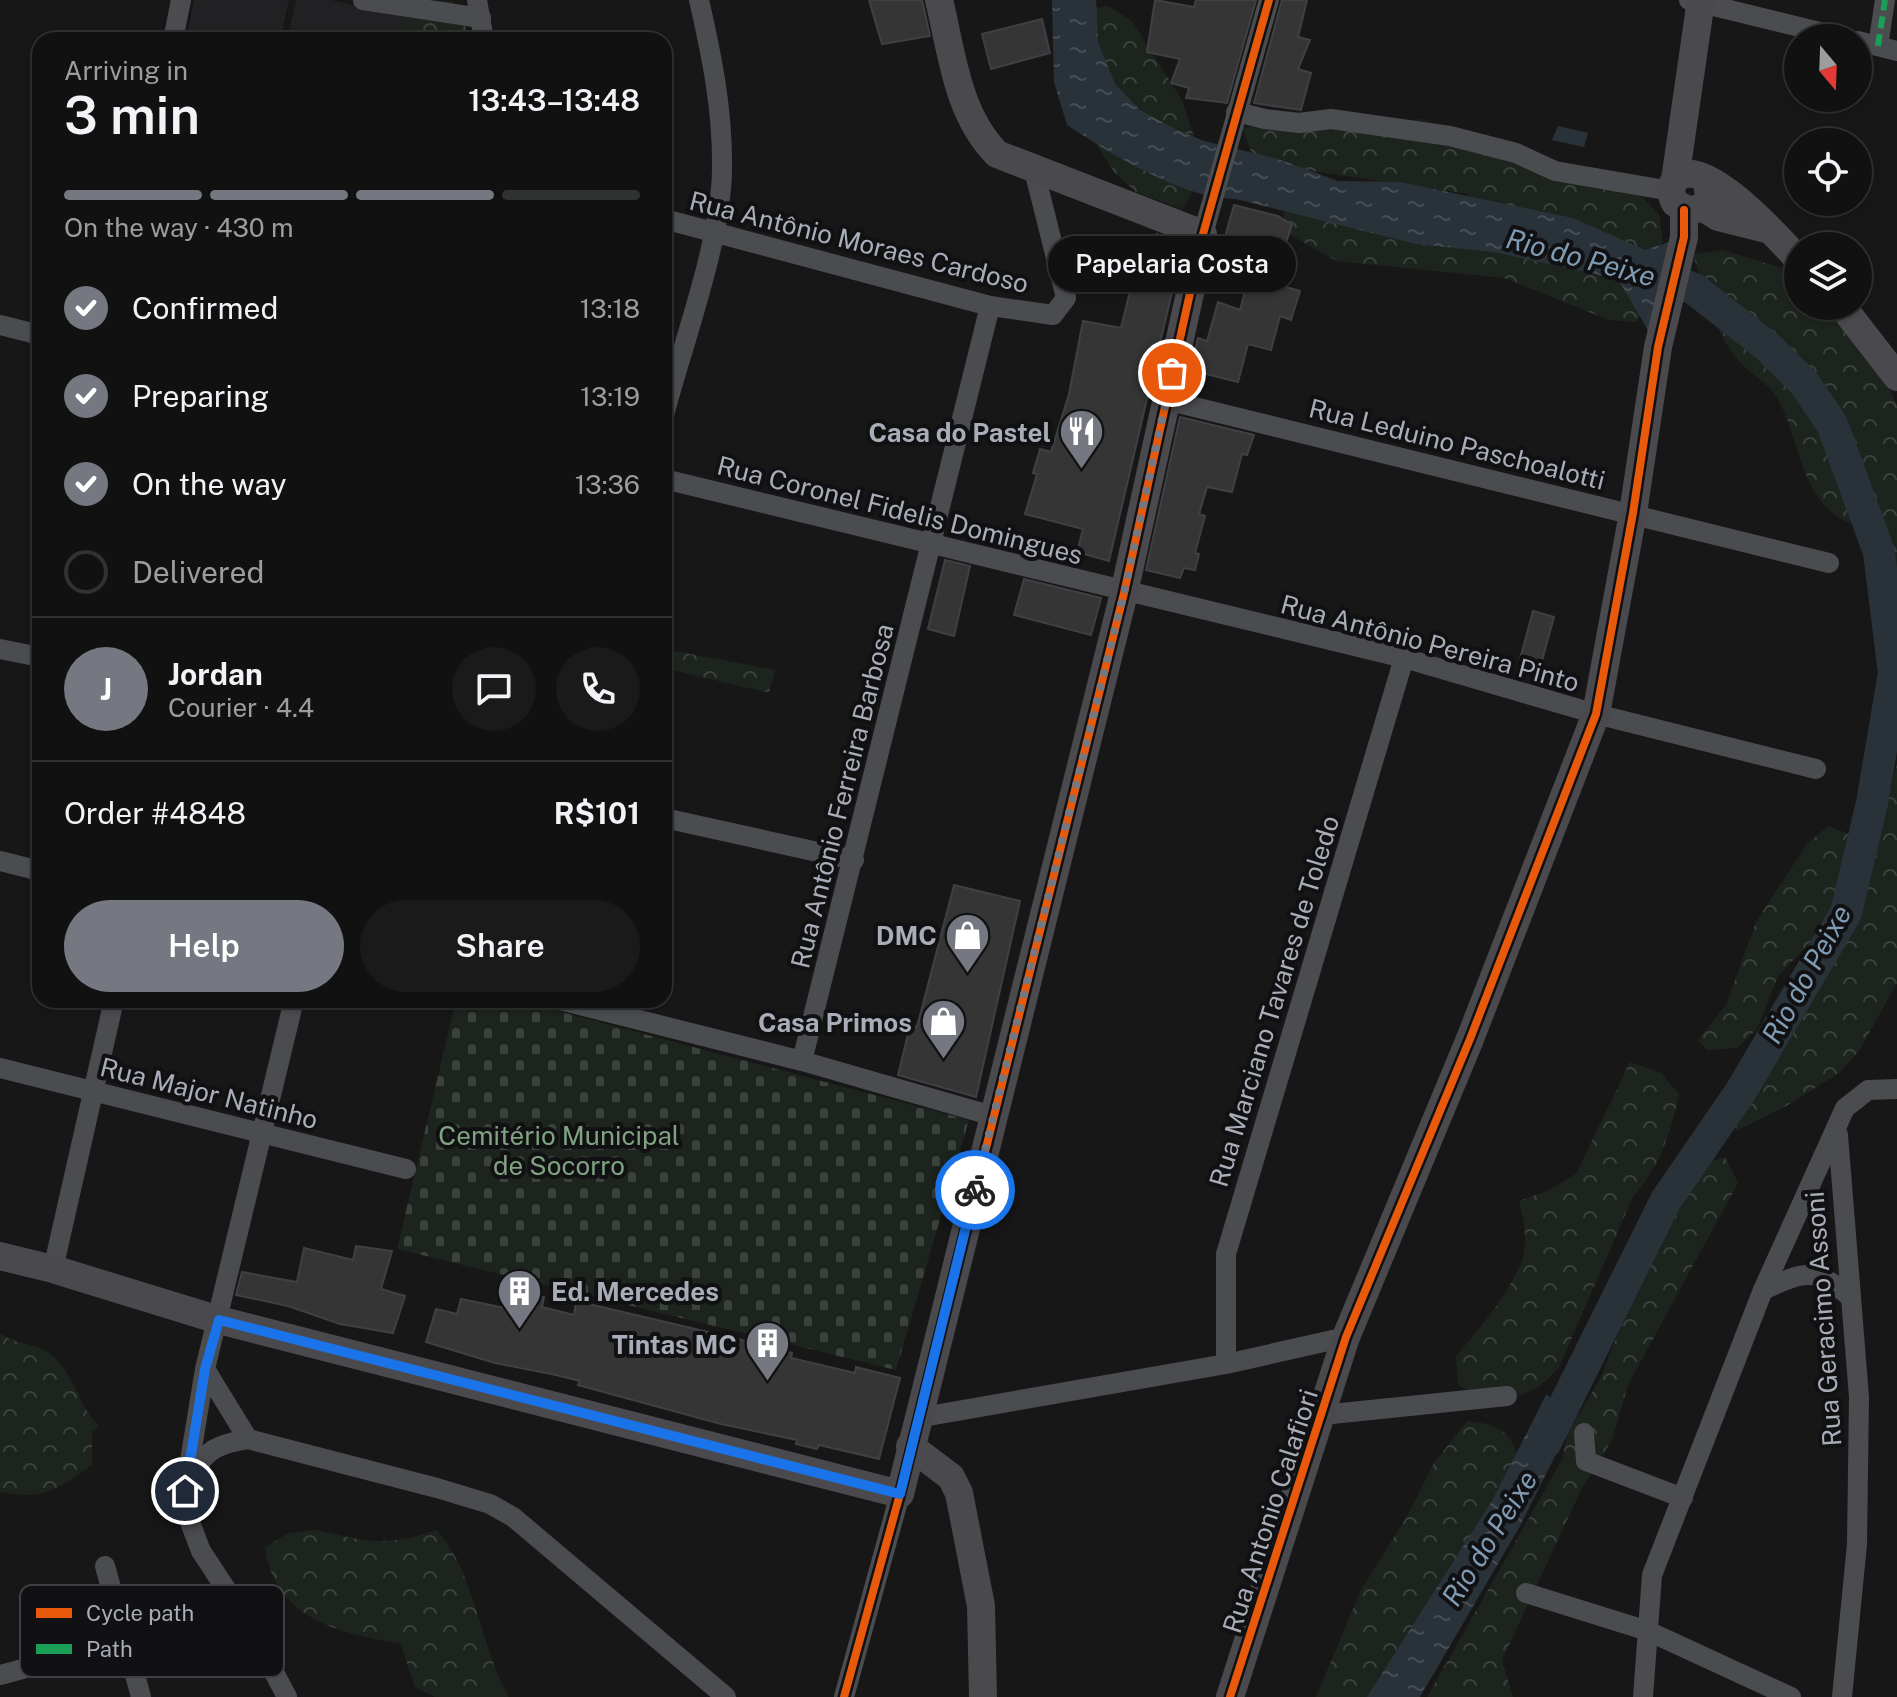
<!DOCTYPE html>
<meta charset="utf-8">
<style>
body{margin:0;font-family:"Public Sans",sans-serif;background:#1a1a1a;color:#f1f3f6;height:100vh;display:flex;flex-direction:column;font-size:30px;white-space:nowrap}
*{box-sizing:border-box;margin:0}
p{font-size:26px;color:#9c9d9f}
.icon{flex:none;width:44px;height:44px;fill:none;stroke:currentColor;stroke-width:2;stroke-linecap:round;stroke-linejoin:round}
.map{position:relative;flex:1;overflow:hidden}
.details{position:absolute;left:32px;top:32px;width:640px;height:976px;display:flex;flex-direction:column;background:#111;border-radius:24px;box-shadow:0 2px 6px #0004,0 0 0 2px #303131}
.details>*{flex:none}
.needle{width:52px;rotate:161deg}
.controls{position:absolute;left:1784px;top:24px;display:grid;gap:16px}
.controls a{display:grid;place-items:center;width:88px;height:88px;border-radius:50%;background:#111;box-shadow:0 2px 6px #0004,0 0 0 2px #303131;font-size:40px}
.pin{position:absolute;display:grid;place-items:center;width:68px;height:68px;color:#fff;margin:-34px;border:4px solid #fff;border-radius:50%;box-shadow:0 2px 8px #0007}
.courier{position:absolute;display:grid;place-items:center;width:80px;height:80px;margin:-40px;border:6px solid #1a73e8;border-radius:50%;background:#fff;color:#222;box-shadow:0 2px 10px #0007}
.bubble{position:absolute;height:56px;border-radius:28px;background:#111;box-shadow:0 2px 6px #0004,0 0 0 2px #303131;font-size:26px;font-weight:600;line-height:56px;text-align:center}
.headline em{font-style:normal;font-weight:600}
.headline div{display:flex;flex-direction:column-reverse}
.headline{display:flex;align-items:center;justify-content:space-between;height:136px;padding:0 32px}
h1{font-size:52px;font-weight:600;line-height:60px}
.bar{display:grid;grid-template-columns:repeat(4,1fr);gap:12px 8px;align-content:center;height:96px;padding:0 32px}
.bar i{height:10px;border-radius:6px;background:#303131}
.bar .active{background:#757880}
.bar p{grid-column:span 4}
.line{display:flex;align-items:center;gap:20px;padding:0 32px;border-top:2px solid #303131}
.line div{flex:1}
.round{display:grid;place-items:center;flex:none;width:84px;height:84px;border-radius:42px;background:#1a1a1a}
ol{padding:0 32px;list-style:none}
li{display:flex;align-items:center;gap:24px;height:88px}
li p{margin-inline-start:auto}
li .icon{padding:8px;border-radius:50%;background:#757880;color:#fff;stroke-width:4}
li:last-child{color:#9c9d9f}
li i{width:44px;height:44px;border:4px solid #303131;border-radius:50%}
.button{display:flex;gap:16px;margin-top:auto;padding:16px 32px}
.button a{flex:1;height:92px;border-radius:48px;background:#757880;color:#fff;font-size:32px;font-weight:600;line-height:92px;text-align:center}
.button a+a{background:#1a1a1a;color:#f1f3f6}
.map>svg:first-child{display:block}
.built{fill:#212123}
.forest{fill:url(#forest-crowns)}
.cemetery{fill:url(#cemetery-stones)}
.water{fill:url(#water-ripples)}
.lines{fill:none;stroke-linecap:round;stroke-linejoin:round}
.river{stroke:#2a3239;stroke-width:32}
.building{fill:#353536;stroke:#3f4043;stroke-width:2}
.street{stroke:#4b4c50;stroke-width:20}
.secondary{stroke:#4a4a4e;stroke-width:28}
.quiet{stroke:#1a9f57;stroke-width:6;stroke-dasharray:12 6;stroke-linecap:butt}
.cycleway-casing{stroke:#111113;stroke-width:13}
.cycleway{stroke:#e8590c;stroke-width:8}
.done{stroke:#757880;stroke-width:8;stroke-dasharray:0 14.4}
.route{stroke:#1a73e8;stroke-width:10}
.labels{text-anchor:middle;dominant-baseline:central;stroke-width:8;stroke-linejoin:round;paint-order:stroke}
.street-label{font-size:26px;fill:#a8adb8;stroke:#111113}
.poi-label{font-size:26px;font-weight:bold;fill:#a8adb8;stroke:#111113;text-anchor:end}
.park-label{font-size:26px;fill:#7fa381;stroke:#111113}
.water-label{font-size:28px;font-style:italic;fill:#7f9bb3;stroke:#111113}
.key{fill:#111113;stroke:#3e4045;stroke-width:2}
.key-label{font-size:22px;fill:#a8adb8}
</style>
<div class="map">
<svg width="1897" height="1697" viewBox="0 0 1897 1697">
<defs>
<pattern id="forest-crowns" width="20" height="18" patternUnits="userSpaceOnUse" patternTransform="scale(2)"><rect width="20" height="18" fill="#1d241e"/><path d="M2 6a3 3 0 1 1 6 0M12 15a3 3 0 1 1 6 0" fill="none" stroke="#3b413d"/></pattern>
<pattern id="cemetery-stones" width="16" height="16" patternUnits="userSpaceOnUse" patternTransform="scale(2)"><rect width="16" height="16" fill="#1d241e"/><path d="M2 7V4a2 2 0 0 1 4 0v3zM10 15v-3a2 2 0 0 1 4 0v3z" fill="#3b413d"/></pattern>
<pattern id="water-ripples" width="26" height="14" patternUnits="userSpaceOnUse" patternTransform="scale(2)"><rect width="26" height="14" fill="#2a3239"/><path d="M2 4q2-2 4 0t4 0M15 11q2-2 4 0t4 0" fill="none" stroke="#464d54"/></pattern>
</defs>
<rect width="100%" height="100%" fill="#171717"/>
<g class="built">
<path d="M194,0h95l-9,40h-94z"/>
<path d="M296,0h35l128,27 8,13h-180z"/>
</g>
<g class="forest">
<path d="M404,0l49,1 19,39h-71z"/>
<path d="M1108,6l24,15 50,79 18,55 -2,28 -16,26 -46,-17 -22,-20 -16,-25 -28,-83 9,-53z"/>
<path d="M1420,119l220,76 19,20 4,26 -8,14 -186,-57 -1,-4 -190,-28 -26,-11 -9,-27c58,-12 118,3 177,-9z"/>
<path d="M1283,202l358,77 6,17 -10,26 -28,-2 -105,-42 -167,-17 -52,-29z"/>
<path d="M1722,250l60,18 16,10v28h36l39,51 24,48v198l-26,-77c-9,-2 -22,-2 -30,-7 -38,-23 -42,-75 -59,-112 -11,-24 -26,-28 -42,-45 -26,-28 -35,-72 -47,-107z"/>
<path d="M664,649l111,21 -6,23 -105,-25z"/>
<path d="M1897,763v220l-38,68 -20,22 -51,32 -52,26 -10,-28 30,-48 57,-73 48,-73z"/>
<path d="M1828,826l26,10 9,28 -25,50 -60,62 -21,53 -20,19 -30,2 -9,-10 28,-35 30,-83 51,-78z"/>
<path d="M1630,1062l31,11 18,21c-8,38 -19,73 -46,103l-74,170c-32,37 -56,36 -101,19l-2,-30c21,-24 58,-68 67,-99 5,-19 0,-38 -4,-56l28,-10 29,-17z"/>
<path d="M1725,1157l13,26 -110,202 -16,55 -30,48 -80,172 11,37h-86l135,-237 6,-28 32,-53 54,-137 5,-29 35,-46z"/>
<path d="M0,1333c13,11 33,10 48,19 25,17 30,54 51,74l-7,5v34c-35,24 -48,36 -92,27z"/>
<path d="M1467,1421c39,4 47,14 54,51l-146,225h-59l45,-107 45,-72 28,-55z"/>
<path d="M316,1530c53,12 69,17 121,0 40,47 42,114 72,167h-74l-20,-10 -15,-44c-61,-9 -126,-25 -135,-96l24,-14z"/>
</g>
<path class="cemetery" d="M456,1000h60l453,120 -73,250 -499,-121z"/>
<g class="water">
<path d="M1052,0h44l2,42 17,42 25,26 35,19 29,12 74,18 60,22 62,1 173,36 72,32 39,-13 -26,110 -40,-68 -124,-27 -78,-8 -180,-45c-52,0 -125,-45 -169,-74l-13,-43z"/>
<path d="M1558,126l30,7 -4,14 -32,-7z"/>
<path d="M1546,1395l31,17 -57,114 -100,171h-53l125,-196z"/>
</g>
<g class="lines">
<path class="river" d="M1546,1442l120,-242 75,-109 105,-178 26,-110 22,-130 -15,-121 -47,-128 -28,-41 -36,-36 -74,-58 -47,-18"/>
</g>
<g class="building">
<path d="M869,0h53l8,36 -48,8z"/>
<path d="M1155,0l39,7 2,-7h60l-29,103 -41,-5 3,-10 -18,-5 9,-24 -33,-7z"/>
<path d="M1282,0h25l-9,37 12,3 -12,29 13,4 -10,37 -47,-7z"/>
<path d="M1042,19l8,34 -59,16 -9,-35z"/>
<path d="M1234,205l44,11 14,9 -20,58 28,8 -9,29 -11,-4 -9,34 -23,-6 -10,38 -48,-12 8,-32 9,3 11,-39 22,8 14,-52 -33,-7z"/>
<path d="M1157,234l26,11 -74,316 -32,-9 6,-23 -58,-15 12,-40 -4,-1 7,-24 11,3 18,-58 14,-73 38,7 18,-74 13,2z"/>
<path d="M1180,417l74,18 -7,20 -5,-1 -10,38 -25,-5 -8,27 6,2 -10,37 4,1 -4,16 -11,-2 -4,10 -34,-8z"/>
<path d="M945,560l25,6 -16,70 -26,-7z"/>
<path d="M1024,579l77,19 -10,37 -77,-20z"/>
<path d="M1533,611l21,6 -13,47 -21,-5z"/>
<path d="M954,885l66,16 -44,196 -78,-22 12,-49 7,1z"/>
<path d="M356,1246l36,5 -11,38 24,7 -12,37 -53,-9 -52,-18 -52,-11 6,-23 55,10 7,-34 49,12z"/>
<path d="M515,1290l29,7 -2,10 32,8 2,-14 162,38 54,14 -1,5 64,15 1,-6 44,11 -21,81 -60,-14 -2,4 -21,-5 1,-4 -76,-16 -143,-39 2,-4 -24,-6 -61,-12 -69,-21 10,-33 21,5 4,-15 49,10z"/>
</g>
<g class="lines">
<g class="street">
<path d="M363,0l118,18"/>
<path d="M477,0l7,40"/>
<path d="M1689,0l155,38"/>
<path d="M173,40l8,-40"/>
<path d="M1858,41l39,10"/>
<path d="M1878,46l7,-46"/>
<path d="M1236,112l29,7 34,4 32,-4 119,17 66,17 39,18 116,20"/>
<path d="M664,219l326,87 63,9 13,-17 -32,-128"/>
<path d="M1203,234l66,-234"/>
<path d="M0,325l40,10"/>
<path d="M1166,400l663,163"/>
<path d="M664,415c19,-72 57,-173 58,-245 1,-59 -10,-113 -23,-170"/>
<path d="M664,479l740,179 192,56 220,55"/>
<path d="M0,649l40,8"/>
<path d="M664,818l190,42"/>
<path d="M0,861l40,10"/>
<path d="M560,1000l242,61 191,55"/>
<path d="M802,1061l188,-755"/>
<path d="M0,1068l406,101"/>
<path d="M1838,1135l21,262 -2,147 -15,153"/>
<path d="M53,1269l61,-269"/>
<path d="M1763,1290c40,-18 52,-24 86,6"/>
<path d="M1226,1364v-110l178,-596"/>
<path d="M205,1369l43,70 189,49 53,16 23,13 213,180"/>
<path d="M1322,1415l185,-19"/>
<path d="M917,1418l309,-54 120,-27"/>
<path d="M1584,1433l2,28 97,37"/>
<path d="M192,1476c13,-27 27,-32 56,-37"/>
<path d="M105,1566l36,131"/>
<path d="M1526,1593l122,38 143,66"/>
<path d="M0,1675l125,-34"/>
<path d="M287,1697l-40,-76 -46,-70 -10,-26 -6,-34 20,-122 89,-369"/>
<path d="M844,1697l56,-203"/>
<path d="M1643,1697l9,-122 111,-285 82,-182 23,-18 29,-1"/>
</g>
<g class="secondary">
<path d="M1675,180l26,-180"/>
<path d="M1707,180l2,18 -7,9 -12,4 -15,-8c-4,-8 -6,-16 0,-23 25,-31 106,61 123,79"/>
<path d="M1702,207l16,10 52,13"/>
<path d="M1842,306l55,71"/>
<path d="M0,1256l53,13 166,51 681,174 224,-901 79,-359 -206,-80c-40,-40 -45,-101 -58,-154"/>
<path d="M910,1446l41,31 8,16 22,113 2,91"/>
<path d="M1230,1697l116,-360 124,-298 126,-325 37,-201 25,-166 26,-110v-27"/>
</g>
<path class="quiet" d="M1878,46l7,-46"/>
<defs>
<g id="cycleway">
<path d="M844,1697l56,-203 224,-901 79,-359 66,-234"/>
<path d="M1230,1697l116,-360 124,-298 126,-325 37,-201 25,-166 26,-110v-27"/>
</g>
</defs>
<use href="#cycleway" class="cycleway-casing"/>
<use href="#cycleway" class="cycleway"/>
</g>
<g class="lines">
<path class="done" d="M975,1190l149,-597 48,-220"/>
<path class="route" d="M185,1491l20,-122 14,-49 681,174 75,-304"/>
</g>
<defs>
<symbol id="restaurant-pin" viewBox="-11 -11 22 30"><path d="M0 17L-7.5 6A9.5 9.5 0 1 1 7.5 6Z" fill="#757880" stroke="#111113"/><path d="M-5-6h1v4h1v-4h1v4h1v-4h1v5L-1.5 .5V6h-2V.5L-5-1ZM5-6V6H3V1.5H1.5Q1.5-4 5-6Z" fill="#fff"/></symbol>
<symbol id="shop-pin" viewBox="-11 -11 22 30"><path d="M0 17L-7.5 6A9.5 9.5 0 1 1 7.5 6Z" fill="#757880" stroke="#111113"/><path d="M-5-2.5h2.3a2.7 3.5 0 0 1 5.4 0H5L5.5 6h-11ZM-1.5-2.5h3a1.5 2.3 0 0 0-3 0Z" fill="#fff"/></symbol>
<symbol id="building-pin" viewBox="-11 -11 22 30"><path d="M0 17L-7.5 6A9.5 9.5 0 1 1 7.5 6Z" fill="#757880" stroke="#111113"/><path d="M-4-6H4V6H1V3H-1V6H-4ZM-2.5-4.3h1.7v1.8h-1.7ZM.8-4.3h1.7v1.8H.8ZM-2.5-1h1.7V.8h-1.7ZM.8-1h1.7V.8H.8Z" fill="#fff"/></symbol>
</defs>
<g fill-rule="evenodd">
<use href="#restaurant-pin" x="1056" y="406" width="51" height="69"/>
<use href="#shop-pin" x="942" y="910" width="51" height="69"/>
<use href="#shop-pin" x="918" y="996" width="51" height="69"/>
<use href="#building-pin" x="494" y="1266" width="51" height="69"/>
<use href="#building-pin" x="742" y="1318" width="51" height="69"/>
</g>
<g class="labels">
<g class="street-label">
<text transform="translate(859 242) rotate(14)">Rua Antônio Moraes Cardoso</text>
<text transform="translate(1457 444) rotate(14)">Rua Leduino Paschoalotti</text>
<text transform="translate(900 510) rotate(14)">Rua Coronel Fidelis Domingues</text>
<text transform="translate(1430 643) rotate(15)">Rua Antônio Pereira Pinto</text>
<text transform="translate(842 796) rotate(-76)">Rua Antônio Ferreira Barbosa</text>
<text transform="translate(1274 1001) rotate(-73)">Rua Marciano Tavares de Toledo</text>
<text transform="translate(209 1093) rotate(14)">Rua Major Natinho</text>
<text transform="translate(1823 1319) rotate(-94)">Rua Geracimo Assoni</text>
<text transform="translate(1270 1511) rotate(-72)">Rua Antonio Calafiori</text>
</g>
<g class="poi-label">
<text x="1051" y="432">Casa do Pastel</text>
<text x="937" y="935">DMC</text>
<text x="912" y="1022">Casa Primos</text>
<text x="551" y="1291" text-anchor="start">Ed. Mercedes</text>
<text x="737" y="1344">Tintas MC</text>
</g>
<g class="park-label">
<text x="559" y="1135">Cemitério Municipal<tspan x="559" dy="30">de Socorro</tspan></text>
</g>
<g class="water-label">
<text transform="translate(1581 257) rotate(15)">Rio do Peixe</text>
<text transform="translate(1806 974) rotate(-61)">Rio do Peixe</text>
<text transform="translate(1489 1538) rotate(-58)">Rio do Peixe</text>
</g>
</g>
<rect x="20" y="1585" width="264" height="92" rx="12" class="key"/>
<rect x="36" y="1608" width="36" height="10" fill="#e8590c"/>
<rect x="36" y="1644" width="36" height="10" fill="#1a9f57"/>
<g class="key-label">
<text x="86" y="1621">Cycle path</text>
<text x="86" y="1657">Path</text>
</g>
</svg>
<div class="controls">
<a><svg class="needle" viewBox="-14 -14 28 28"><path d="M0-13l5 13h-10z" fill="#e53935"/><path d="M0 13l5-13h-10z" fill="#9c9d9f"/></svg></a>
<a><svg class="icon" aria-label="locate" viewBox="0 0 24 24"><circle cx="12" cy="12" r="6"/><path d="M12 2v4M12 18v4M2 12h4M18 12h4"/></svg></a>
<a><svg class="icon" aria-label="layers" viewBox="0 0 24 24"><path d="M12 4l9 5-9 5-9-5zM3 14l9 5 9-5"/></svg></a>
</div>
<div class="pin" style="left:1172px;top:373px;background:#ea580c"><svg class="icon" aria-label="bag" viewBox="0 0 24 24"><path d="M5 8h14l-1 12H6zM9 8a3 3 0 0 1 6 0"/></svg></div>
<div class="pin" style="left:185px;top:1491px;background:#1f2937"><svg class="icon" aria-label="home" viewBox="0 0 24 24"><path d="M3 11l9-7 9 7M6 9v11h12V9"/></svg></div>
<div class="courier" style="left:975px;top:1190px"><svg class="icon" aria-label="bike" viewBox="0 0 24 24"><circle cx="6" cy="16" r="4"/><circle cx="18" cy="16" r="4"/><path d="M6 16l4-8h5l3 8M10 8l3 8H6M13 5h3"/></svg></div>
<div class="bubble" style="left:1048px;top:236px;width:248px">Papelaria Costa</div>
<section class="details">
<div class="headline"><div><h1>3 min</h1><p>Arriving in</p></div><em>13:43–13:48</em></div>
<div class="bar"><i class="active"></i><i class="active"></i><i class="active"></i><i></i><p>On the way · 430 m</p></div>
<ol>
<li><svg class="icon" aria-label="check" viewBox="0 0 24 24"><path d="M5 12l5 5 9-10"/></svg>Confirmed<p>13:18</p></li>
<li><svg class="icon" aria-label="check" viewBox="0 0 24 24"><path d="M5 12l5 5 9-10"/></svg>Preparing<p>13:19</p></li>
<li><svg class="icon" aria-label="check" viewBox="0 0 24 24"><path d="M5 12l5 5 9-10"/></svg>On the way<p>13:36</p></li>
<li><i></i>Delivered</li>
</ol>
<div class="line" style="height:144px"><b class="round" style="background:#757880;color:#fff">J</b><div><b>Jordan</b><p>Courier · 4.4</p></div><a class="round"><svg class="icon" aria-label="chat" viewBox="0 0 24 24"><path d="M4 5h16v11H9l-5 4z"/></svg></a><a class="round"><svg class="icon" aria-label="phone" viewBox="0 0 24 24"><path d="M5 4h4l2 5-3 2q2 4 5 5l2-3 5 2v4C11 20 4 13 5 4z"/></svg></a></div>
<div class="line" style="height:104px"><div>Order #4848</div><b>R$101</b></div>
<div class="button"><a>Help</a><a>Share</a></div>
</section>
</div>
